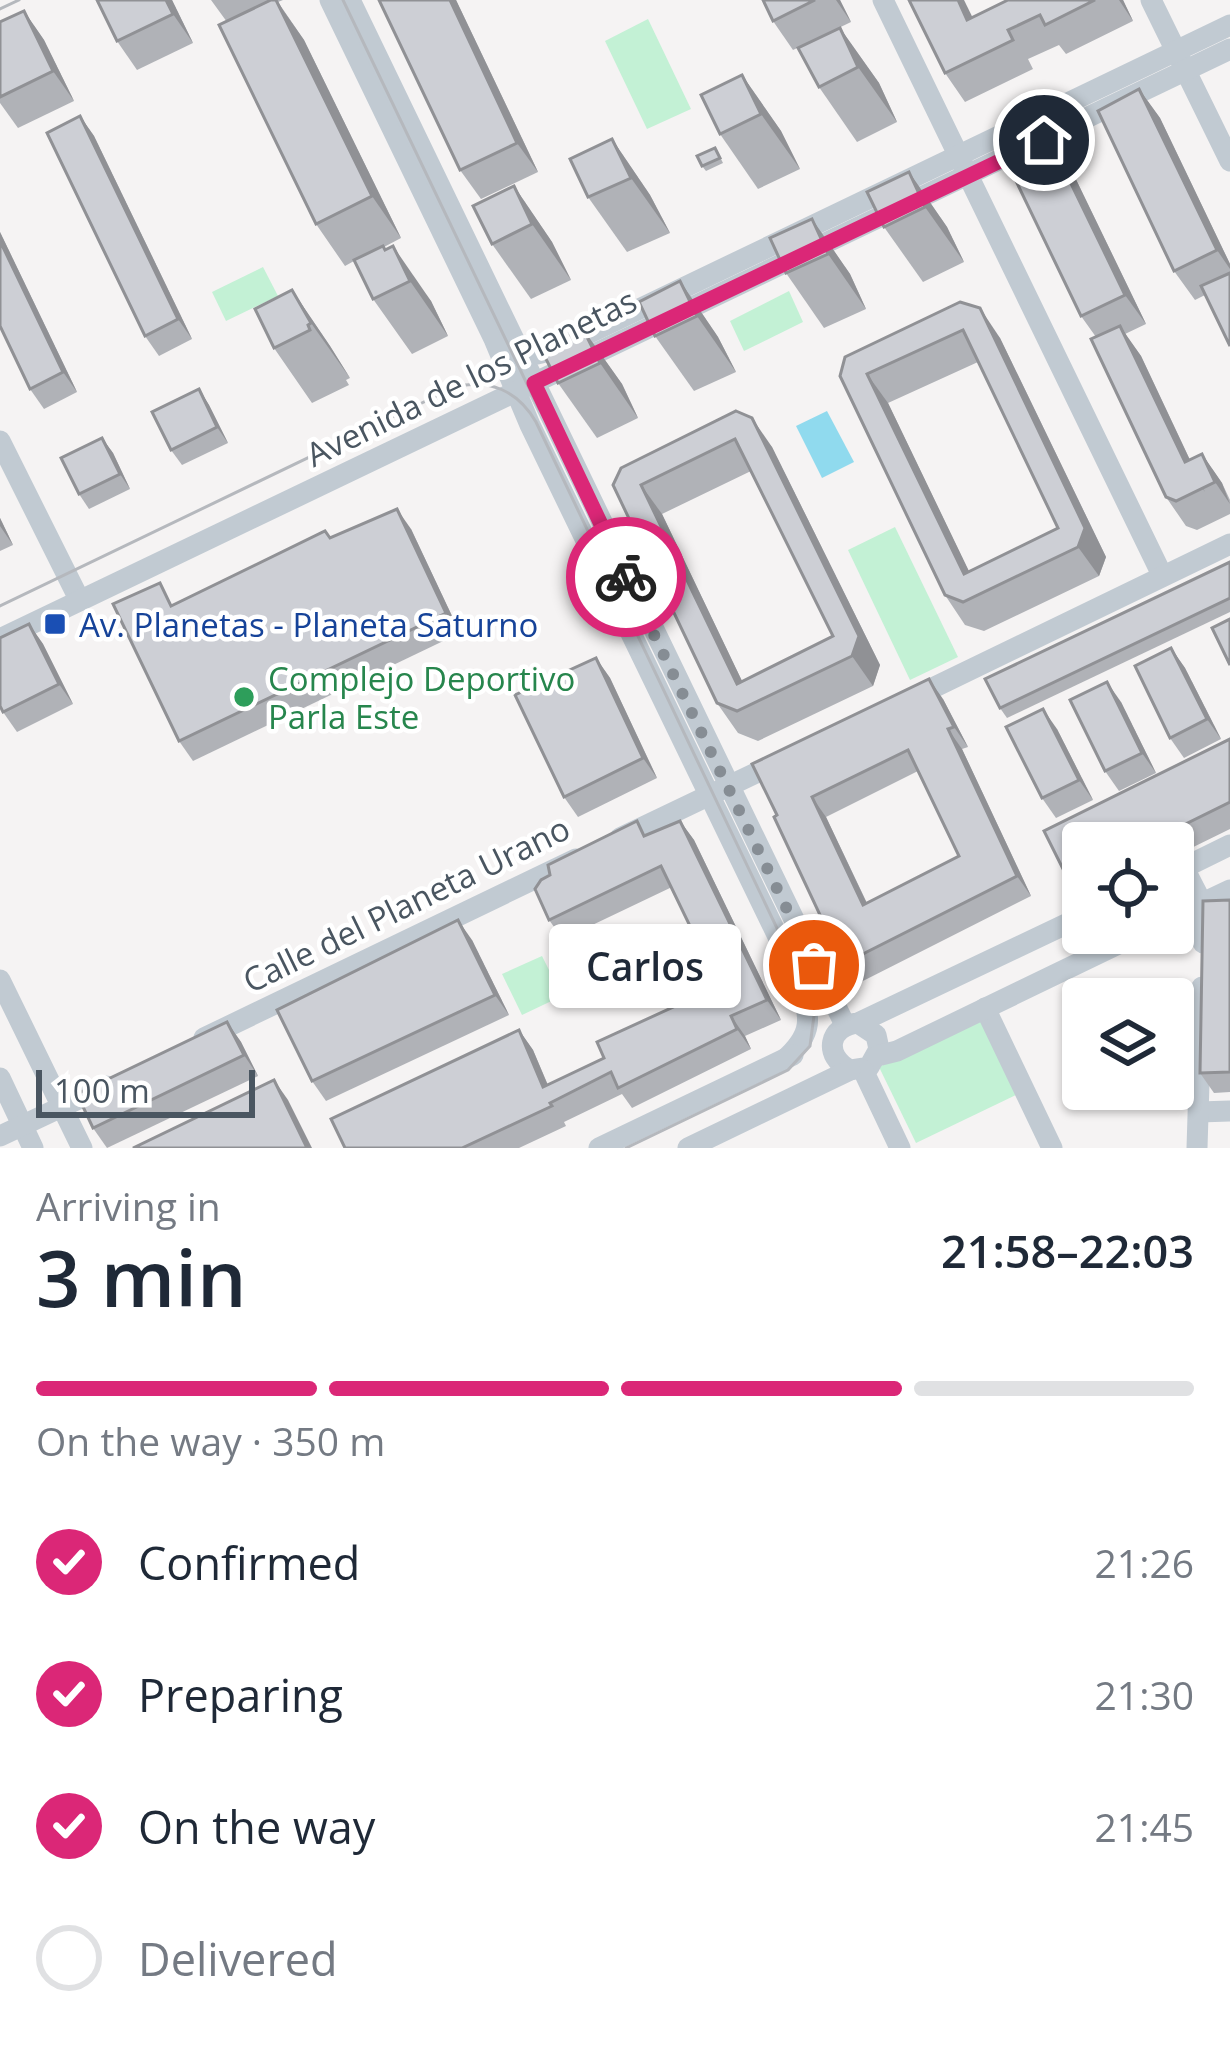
<!DOCTYPE html>
<meta charset="utf-8">
<style>
body{margin:0;font-family:"Open Sans",sans-serif;background:#f2f2f3;color:#1f2937;height:100vh;display:flex;flex-direction:column;font-size:45px;white-space:nowrap}
*{box-sizing:border-box;margin:0}
p{font-size:39px;color:#747a83}
.icon{flex:none;width:66px;height:66px;fill:none;stroke:currentColor;stroke-width:2;stroke-linecap:round;stroke-linejoin:round}
.map{position:relative;height:1148px;overflow:hidden}
.side{display:flex;flex-direction:column;background:#fff;flex:1}
.side>*{flex:none}
.fabs{position:absolute;left:1062px;top:822px;display:grid;gap:24px}
.fabs a{display:grid;place-items:center;width:132px;height:132px;border-radius:12px;background:#fff;box-shadow:0 3px 9px #0004;font-size:60px}
.scale{position:absolute;left:36px;bottom:30px;width:219px;box-sizing:border-box;padding-left:12px;border:6px solid #4a5661;border-top:0;font-size:33px;line-height:42px;white-space:nowrap;color:#4a5661;-webkit-text-stroke:9px #fff;paint-order:stroke}
.pin{position:absolute;display:grid;place-items:center;width:102px;height:102px;color:#fff;margin:-51px;border:6px solid #fff;border-radius:50%;box-shadow:0 3px 12px #0007}
.courier{position:absolute;display:grid;place-items:center;width:120px;height:120px;margin:-60px;border:9px solid #db2777;border-radius:50%;background:#fff;color:#222;box-shadow:0 3px 15px #0007}
.bubble{position:absolute;height:84px;border-radius:12px;background:#fff;box-shadow:0 3px 9px #0004;font-size:39px;font-weight:600;line-height:84px;text-align:center}
.summary em{font-style:normal;font-weight:600}
.summary div{display:flex;flex-direction:column-reverse}
.summary{display:flex;align-items:center;justify-content:space-between;height:204px;padding:0 36px}
h1{font-size:78px;font-weight:600;line-height:90px}
.bar{display:grid;grid-template-columns:repeat(4,1fr);gap:18px 12px;align-content:center;height:144px;padding:0 36px}
.bar i{height:15px;border-radius:9px;background:#e0e1e3}
.bar .active{background:#db2777}
.bar p{grid-column:span 4}
ol{padding:0 36px;list-style:none}
li{display:flex;align-items:center;gap:36px;height:132px}
li p{margin-inline-start:auto}
li .icon{padding:12px;border-radius:50%;background:#db2777;color:#fff;stroke-width:4}
li:last-child{color:#747a83}
li i{width:66px;height:66px;border:6px solid #e0e1e3;border-radius:50%}
.map>svg:first-child{display:block}
.green{fill:#c3f1d5}
.water{fill:#90daee}
.lines{fill:none;stroke-linecap:round;stroke-linejoin:round}
.minor{stroke:#c1cad2;stroke-width:21}
.tram{stroke:#b5b8bd;stroke-width:3}
.wall{fill:#b0b2b7;fill-rule:evenodd}
.shaded-wall{fill:#909195}
.building{fill:#cdcfd5;stroke:#909195;stroke-width:3;fill-rule:evenodd}
.done{stroke:#868d94;stroke-width:12;stroke-dasharray:0 21.6}
.route{stroke:#db2777;stroke-width:15}
.transit-dot{fill:#1a4fb4;stroke:#fff;stroke-width:4.5}
.leisure-dot{fill:#2e9e5b;stroke:#fff;stroke-width:4.5}
.labels{text-anchor:middle;dominant-baseline:central;stroke-width:9;stroke-linejoin:round;paint-order:stroke}
.street-label{font-size:33px;fill:#4a5661;stroke:#fff}
.transit-label{font-size:33px;fill:#164399;stroke:#fff;text-anchor:start}
.leisure-label{font-size:33px;fill:#27864d;stroke:#fff;text-anchor:start}
</style>
<div class="map">
<svg width="1230" height="1148" viewBox="0 0 1230 1148">
<rect width="100%" height="100%" fill="#f5f3f3"/>
<g class="green">
<path d="M648,19l43,90 -44,20 -42,-88z"/>
<path d="M263,267l15,29 -52,25 -14,-29z"/>
<path d="M789,291l14,31 -59,29 -14,-30z"/>
<path d="M895,527l63,130 -48,23 -62,-130z"/>
<path d="M542,956l20,40 -40,19 -20,-41z"/>
<path d="M982,1017l36,77 -102,49 -37,-76z"/>
</g>
<path class="water" d="M827,411l27,51 -32,16 -26,-52z"/>
<g class="lines">
<g class="minor">
<path d="M330,0l164,339 36,86 268,553c12,39 18,54 -15,83"/>
<path d="M350,0l495,1025"/>
<path d="M883,0l279,575"/>
<path d="M1151,0l79,161"/>
<path d="M519,351l18,3 17,-4 676,-325"/>
<path d="M0,441l79,158"/>
<path d="M0,639l1230,-590"/>
<path d="M912,698l318,-154"/>
<path d="M620,838l161,-77"/>
<path d="M1184,868l18,35 1,40"/>
<path d="M1173,873l57,-28"/>
<path d="M1173,917l57,-27"/>
<path d="M0,980l82,168"/>
<path d="M985,1008l67,140"/>
<path d="M858,1023l18,12 3,14 -10,18 -19,3c-27,-14 -22,-44 8,-47l225,-107"/>
<path d="M204,1038l372,-179"/>
<path d="M877,1056l20,-5 244,-118"/>
<path d="M863,1070l37,78"/>
<path d="M0,1078l33,70"/>
<path d="M1199,1112l31,-1"/>
<path d="M0,1136l106,-50"/>
<path d="M599,1148l194,-93"/>
<path d="M688,1148l162,-78"/>
<path d="M1197,1148l5,-161"/>
</g>
<g class="tram">
<path d="M343,0l196,409"/>
<path d="M0,9l19,-9"/>
<path d="M0,606l455,-219c34,-9 63,4 81,35l279,586 -5,38 -22,24 -162,78"/>
</g>
</g>
<g class="wall">
<path d="M97,0h75l21,43 -56,27 -20,-29z"/>
<path d="M211,0h72l-5,2 26,38 97,198 -17,9 47,54 17,35 -36,18 -39,-55 -19,-38 -9,5 -29,-42 -89,-202z"/>
<path d="M379,0h77l82,172 -57,27 -21,-29z"/>
<path d="M763,0h77l11,22 -58,28 -20,-29z"/>
<path d="M1008,0h115l10,21 -67,33 -7,-9 -31,14 5,10 -68,33 -20,-29 27,-56z"/>
<path d="M24,11l20,29 30,61 -56,27 -18,-25v-81z"/>
<path d="M840,28l39,55 18,39 -40,20 -38,-55z"/>
<path d="M742,75l39,56 19,38 -42,20 -38,-55z"/>
<path d="M1139,89l21,29 70,146v82l-25,-51 -10,5 -21,-29z"/>
<path d="M80,116l14,20 98,203 -33,17 -14,-20z"/>
<path d="M612,139l38,56 20,38 -43,19 -39,-55z"/>
<path d="M718,153l5,10 -17,8 -4,-5z"/>
<path d="M1068,163l78,161 -21,10 16,22 49,104 12,-6 20,29 8,17v14l-33,16 -11,-4 -20,-29 -70,-160 -15,-21z"/>
<path d="M909,172l38,55 17,35 -41,20 -39,-55z"/>
<path d="M514,186l38,56 19,38 -40,19 -39,-55z"/>
<path d="M812,219l38,55 16,35 -42,19 -38,-55z"/>
<path d="M0,232l77,160 -33,17 -14,-20z"/>
<path d="M680,281l38,56 18,35 -42,19 -39,-55z"/>
<path d="M292,290l38,56 20,32 -4,2 3,5 -37,18 -38,-55z"/>
<path d="M960,302l40,36 106,219 -7,19 -115,55 -19,-6 -20,-30 -105,-219zM978,362l80,166 -89,44 -81,-169z"/>
<path d="M583,329l39,55 16,34 -41,20 -39,-55z"/>
<path d="M199,389l10,16 19,38 -46,22 -11,-15z"/>
<path d="M736,411l36,36 108,218 -7,21 -115,55 -20,-8 -21,-30 -104,-218zM751,471l82,165 -91,45 -80,-167z"/>
<path d="M102,438l11,15 17,36 -41,20 -10,-15z"/>
<path d="M0,518l13,27 -13,6z"/>
<path d="M411,529l49,104 -267,128 -14,-20 -4,-137z"/>
<path d="M1230,562v50l-223,106 -7,-10z"/>
<path d="M29,624l14,20 30,60 -56,28 -14,-20z"/>
<path d="M1171,648l14,20 36,71 -37,19 -14,-20z"/>
<path d="M596,658l14,20 47,100 -79,39 -14,-20z"/>
<path d="M943,699l25,48 -6,2 69,147 -174,88 -14,-20 -69,-147zM918,771l41,85 -92,47 -41,-86z"/>
<path d="M1121,702l35,71 -37,18 -14,-20z"/>
<path d="M1057,729l36,71 -37,18 -14,-20z"/>
<path d="M1230,739v90l-57,28v-14h-90v58l-14,-20 -25,-50z"/>
<path d="M680,821l14,19 87,180 -36,16 6,13 -119,59 -10,-14 -58,28 2,4 -47,22h-174l174,-118 14,20 15,35 56,-27 115,-72 -47,-99 -109,52 -14,-19 98,-85z"/>
<path d="M1230,900v192l-16,1 -14,-20z"/>
<path d="M472,940l37,75 -183,86 -14,-20z"/>
<path d="M227,1022l14,20 17,34 -151,72 -14,-20z"/>
</g>
<g class="shaded-wall">
<path d="M166,0h6l21,43 -20,-29z"/>
<path d="M276,0l28,40 97,198 -29,-42z"/>
<path d="M450,0h6l82,172 -21,-29z"/>
<path d="M836,0h4l11,22z"/>
<path d="M958,0h6l24,49 -21,-29z"/>
<path d="M1119,0h4l10,21z"/>
<path d="M24,11l20,29 30,61 -21,-30z"/>
<path d="M840,28l39,55 18,39 -39,-55z"/>
<path d="M742,75l39,56 19,38 -39,-55z"/>
<path d="M1139,89l21,29 70,146v5l-13,-19z"/>
<path d="M80,116l14,20 98,203 -14,-20z"/>
<path d="M1047,134l21,29 78,161 -21,-29z"/>
<path d="M612,139l38,56 20,38 -39,-55z"/>
<path d="M909,172l38,55 17,35 -39,-55z"/>
<path d="M514,186l38,56 19,38 -39,-56z"/>
<path d="M812,219l38,55 16,35 -38,-55z"/>
<path d="M0,232l77,160 -14,-20 -63,-131z"/>
<path d="M393,246l38,55 17,35 -38,-55z"/>
<path d="M680,281l38,56 18,35 -39,-56z"/>
<path d="M292,290l38,56 20,32 -39,-55z"/>
<path d="M980,308l20,30 106,219 -7,19 -21,-29z"/>
<path d="M1120,326l21,30 64,136 -20,-30z"/>
<path d="M583,329l39,55 16,34 -38,-55z"/>
<path d="M867,374l21,29 92,191 -16,-20z"/>
<path d="M199,389l10,16 19,38 -11,-16z"/>
<path d="M752,418l20,29 108,218 -7,21 -21,-30z"/>
<path d="M102,438l11,15 17,36 -10,-15z"/>
<path d="M1202,454l20,29 8,21 -15,-22z"/>
<path d="M641,485l21,29 91,190 -16,-20z"/>
<path d="M397,509l14,20 49,104 -14,-20z"/>
<path d="M0,518l13,27 -13,-19z"/>
<path d="M29,624l14,20 30,60 -14,-20z"/>
<path d="M1171,648l14,20 36,71 -14,-20z"/>
<path d="M596,658l14,20 47,100 -14,-20z"/>
<path d="M929,679l14,20 25,48 -14,-20z"/>
<path d="M1107,682l14,20 35,71 -14,-20z"/>
<path d="M1043,709l14,20 36,71 -14,-20z"/>
<path d="M948,729l14,20 69,147 -14,-20z"/>
<path d="M812,797l14,20 51,108 -14,-20z"/>
<path d="M680,821l14,19 87,180 -14,-20z"/>
<path d="M458,920l14,20 37,75 -14,-20z"/>
<path d="M731,1016l14,20 6,13 -14,-20z"/>
<path d="M227,1022l14,20 17,34 -14,-21z"/>
<path d="M519,1030l14,20 21,50 -11,-13z"/>
<path d="M274,1080l14,20 24,48h-5z"/>
</g>
<g class="building">
<path d="M97,0h69l7,14 -56,27z"/>
<path d="M271,0h5l96,196 -56,28 -97,-199z"/>
<path d="M379,0h71l67,143 -57,27z"/>
<path d="M763,0h52l-42,21z"/>
<path d="M909,0h49l9,20 41,-20h87l-50,25 -5,-10 -32,15 5,10 -68,33z"/>
<path d="M24,11l29,60 -53,26v-75z"/>
<path d="M840,28l18,39 -39,20 -21,-39z"/>
<path d="M742,75l19,39 -41,20 -19,-39z"/>
<path d="M1139,89l78,161 -43,21 -76,-160z"/>
<path d="M80,116l98,203 -33,17 -98,-203z"/>
<path d="M1047,134l78,161 -44,21 -78,-162z"/>
<path d="M612,139l19,39 -43,19 -18,-38z"/>
<path d="M715,148l5,10 -18,8 -5,-10z"/>
<path d="M909,172l16,35 -41,20 -17,-35z"/>
<path d="M514,186l18,38 -40,20 -19,-38z"/>
<path d="M812,219l16,35 -42,19 -16,-35z"/>
<path d="M0,241l63,131 -33,17 -30,-63z"/>
<path d="M383,246l2,4 8,-4 17,35 -37,18 -19,-39z"/>
<path d="M1230,273v73l-29,-60z"/>
<path d="M680,281l17,35 -42,20 -16,-34z"/>
<path d="M292,290l19,33 -3,2 2,5 -36,18 -19,-39z"/>
<path d="M960,302l20,6 105,220 -7,19 -115,55 -18,-7 -105,-219 5,-19zM963,330l95,198 -94,46 -97,-200z"/>
<path d="M1120,326l65,136 17,-8 13,28 -39,19 -10,-4 -75,-158z"/>
<path d="M583,329l17,34 -42,20 -17,-34z"/>
<path d="M199,389l18,38 -46,23 -19,-38z"/>
<path d="M736,411l16,7 107,218 -7,20 -115,55 -20,-8 -104,-218 8,-17zM735,439l98,197 -96,48 -96,-199z"/>
<path d="M102,438l18,36 -41,20 -18,-36z"/>
<path d="M397,509l49,104 -267,128 -66,-137 47,-21 11,23 154,-75 5,7z"/>
<path d="M1230,562v36l-230,110 -15,-29z"/>
<path d="M1230,619v46l-18,-37z"/>
<path d="M29,624l30,60 -56,28 -3,-6v-68z"/>
<path d="M1171,648l36,71 -37,19 -35,-72z"/>
<path d="M596,658l47,100 -79,39 -49,-102z"/>
<path d="M929,679l25,48 -6,2 69,147 -174,88 -69,-147 3,-2 -25,-51zM908,750l51,106 -96,49 -51,-108z"/>
<path d="M1107,682l35,71 -37,18 -35,-71z"/>
<path d="M1043,709l36,71 -37,18 -36,-71z"/>
<path d="M1230,739v63l-83,41h-64v31l-14,7 -25,-50z"/>
<path d="M637,821l7,15 36,-15 87,179 -36,16 6,13 -119,59 -7,-16 -61,31 2,3 -90,42h-117l-14,-29 188,-89 24,57 61,-29 -7,-16 122,-56 -58,-120 -112,54 -14,-31 6,-9 9,-5 -2,-10z"/>
<path d="M1230,900v172l-30,1 3,-172z"/>
<path d="M458,920l37,75 -183,86 -35,-71z"/>
<path d="M227,1022l17,33 -151,73 -16,-34z"/>
<path d="M274,1080l33,68h-174z"/>
</g>
<g class="lines">
<path class="done" d="M626,577l188,388"/>
<path class="route" d="M626,577l-92,-194 510,-243"/>
</g>
<rect class="transit-dot" x="43" y="612" width="24" height="24" rx="6"/>
<circle class="leisure-dot" cx="244" cy="697" r="12"/>
<g class="labels">
<g class="street-label">
<text transform="translate(471 377) rotate(-26)">Avenida de los Planetas</text>
<text transform="translate(406 904) rotate(-26)">Calle del Planeta Urano</text>
</g>
<g class="transit-label">
<text x="79" y="624">Av. Planetas - Planeta Saturno</text>
</g>
<g class="leisure-label">
<text x="268" y="678">Complejo Deportivo<tspan x="268" dy="38">Parla Este</tspan></text>
</g>
</g>
</svg>
<div class="fabs">
<a><svg class="icon" aria-label="locate" viewBox="0 0 24 24"><circle cx="12" cy="12" r="6"/><path d="M12 2v4M12 18v4M2 12h4M18 12h4"/></svg></a>
<a><svg class="icon" aria-label="layers" viewBox="0 0 24 24"><path d="M12 4l9 5-9 5-9-5zM3 14l9 5 9-5"/></svg></a>
</div>
<div class="scale">100 m</div>
<div class="pin" style="left:814px;top:965px;background:#ea580c"><svg class="icon" aria-label="bag" viewBox="0 0 24 24"><path d="M5 8h14l-1 12H6zM9 8a3 3 0 0 1 6 0"/></svg></div>
<div class="pin" style="left:1044px;top:140px;background:#1f2937"><svg class="icon" aria-label="home" viewBox="0 0 24 24"><path d="M3 11l9-7 9 7M6 9v11h12V9"/></svg></div>
<div class="courier" style="left:626px;top:577px"><svg class="icon" aria-label="bike" viewBox="0 0 24 24"><circle cx="6" cy="16" r="4"/><circle cx="18" cy="16" r="4"/><path d="M6 16l4-8h5l3 8M10 8l3 8H6M13 5h3"/></svg></div>
<div class="bubble" style="left:549px;top:924px;width:192px">Carlos</div>
</div>
<section class="side">
<div class="summary"><div><h1>3 min</h1><p>Arriving in</p></div><em>21:58–22:03</em></div>
<div class="bar"><i class="active"></i><i class="active"></i><i class="active"></i><i></i><p>On the way · 350 m</p></div>
<ol>
<li><svg class="icon" aria-label="check" viewBox="0 0 24 24"><path d="M5 12l5 5 9-10"/></svg>Confirmed<p>21:26</p></li>
<li><svg class="icon" aria-label="check" viewBox="0 0 24 24"><path d="M5 12l5 5 9-10"/></svg>Preparing<p>21:30</p></li>
<li><svg class="icon" aria-label="check" viewBox="0 0 24 24"><path d="M5 12l5 5 9-10"/></svg>On the way<p>21:45</p></li>
<li><i></i>Delivered</li>
</ol>
</section>
